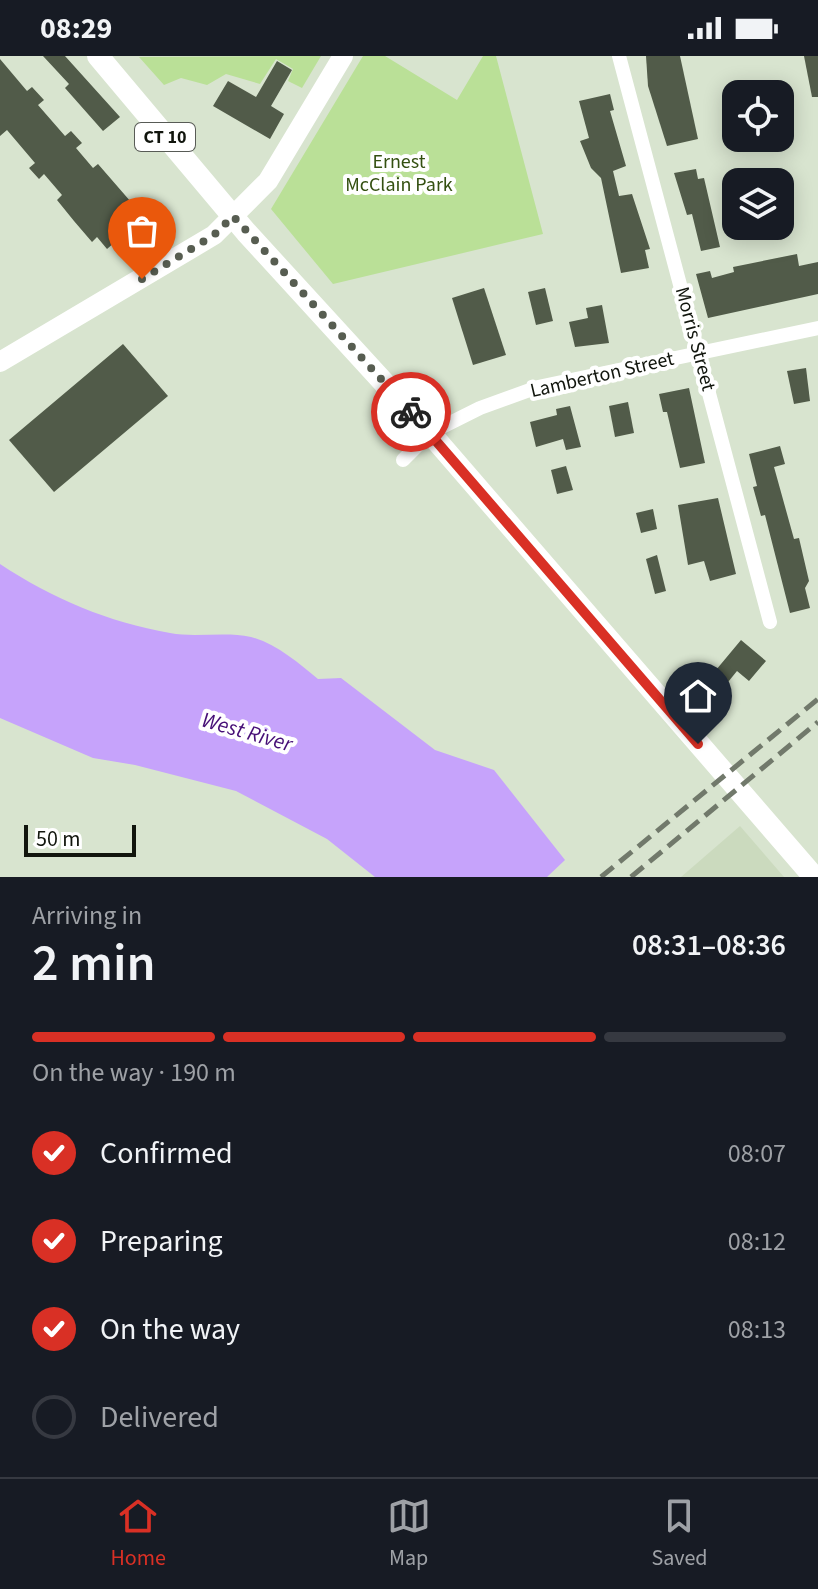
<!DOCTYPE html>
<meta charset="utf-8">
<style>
body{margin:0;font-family:"Source Sans 3",sans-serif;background:#242831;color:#f1f3f6;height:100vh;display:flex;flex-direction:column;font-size:30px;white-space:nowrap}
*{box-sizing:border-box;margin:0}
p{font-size:26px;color:#9ea1a6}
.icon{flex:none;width:44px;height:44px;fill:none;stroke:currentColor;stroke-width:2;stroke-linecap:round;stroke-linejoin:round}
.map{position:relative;height:821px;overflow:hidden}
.details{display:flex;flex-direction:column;background:#171b24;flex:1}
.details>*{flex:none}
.tools{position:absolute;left:722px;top:24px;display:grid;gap:16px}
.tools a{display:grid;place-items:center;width:72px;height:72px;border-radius:16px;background:#171b24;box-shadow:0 4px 20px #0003;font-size:40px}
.scale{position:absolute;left:24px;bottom:20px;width:112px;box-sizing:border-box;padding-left:8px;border:4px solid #11150d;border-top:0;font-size:22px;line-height:28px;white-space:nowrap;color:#11150d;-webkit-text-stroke:6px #fff;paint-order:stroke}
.pin{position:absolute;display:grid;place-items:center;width:68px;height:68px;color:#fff;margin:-82px -34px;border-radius:50% 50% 50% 0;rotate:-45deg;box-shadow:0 0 8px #0007}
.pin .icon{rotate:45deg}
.courier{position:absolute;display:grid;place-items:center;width:80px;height:80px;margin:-40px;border:6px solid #d93025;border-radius:50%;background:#fff;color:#222;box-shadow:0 2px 10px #0007}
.headline em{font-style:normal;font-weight:600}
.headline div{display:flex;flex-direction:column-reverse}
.headline{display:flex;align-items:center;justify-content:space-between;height:136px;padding:0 32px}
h1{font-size:52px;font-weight:600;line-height:60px}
.bar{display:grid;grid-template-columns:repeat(4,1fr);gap:12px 8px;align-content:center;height:96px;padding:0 32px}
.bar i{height:10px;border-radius:6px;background:#363941}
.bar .selected{background:#d93025}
.bar p{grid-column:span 4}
ol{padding:0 32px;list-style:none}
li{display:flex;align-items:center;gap:24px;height:88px}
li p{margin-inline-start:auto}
li .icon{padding:8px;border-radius:50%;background:#d93025;color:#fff;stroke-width:4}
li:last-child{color:#9ea1a6}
li i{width:44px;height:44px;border:4px solid #363941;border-radius:50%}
.status{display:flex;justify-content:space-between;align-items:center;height:56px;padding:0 40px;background:#171b24;direction:ltr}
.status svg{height:22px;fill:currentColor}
.menu{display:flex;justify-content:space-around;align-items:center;height:112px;border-top:2px solid #363941;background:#171b24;font-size:22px;color:#9ea1a6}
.menu a{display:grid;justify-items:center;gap:4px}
.menu .selected{color:#d93025}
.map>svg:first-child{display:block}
.built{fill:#cbdabe}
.green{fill:#bae097}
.water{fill:#c6a3fb}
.building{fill:#515b49}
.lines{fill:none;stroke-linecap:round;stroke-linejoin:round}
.street{stroke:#fff;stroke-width:14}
.secondary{stroke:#fff;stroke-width:20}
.primary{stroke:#fff;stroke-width:22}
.rail{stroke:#71796b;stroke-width:5;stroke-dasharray:16 8;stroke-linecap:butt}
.done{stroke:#575d51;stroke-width:8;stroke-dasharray:0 14.4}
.route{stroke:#d93025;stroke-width:10}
.labels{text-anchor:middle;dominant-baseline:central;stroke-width:8;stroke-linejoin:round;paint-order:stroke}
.shield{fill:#fff;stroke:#585b56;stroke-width:2}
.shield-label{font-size:18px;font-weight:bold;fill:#11150d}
.park-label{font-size:20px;fill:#345011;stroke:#fff}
.street-label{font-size:20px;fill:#11150d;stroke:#fff}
.water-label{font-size:22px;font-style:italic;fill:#460f76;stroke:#fff}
</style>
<div class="status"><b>08:29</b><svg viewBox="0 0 49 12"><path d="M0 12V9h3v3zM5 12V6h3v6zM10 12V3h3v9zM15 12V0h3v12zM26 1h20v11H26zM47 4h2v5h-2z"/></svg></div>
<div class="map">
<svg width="818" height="821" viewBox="0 0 818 821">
<rect width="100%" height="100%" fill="#d8e4cf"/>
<path class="built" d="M740,770l44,51h-103z"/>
<g class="green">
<path d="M321,0l-19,32 -14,-7 5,-12 -17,-10 -16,25 -34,-10 -19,11 -26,-7 -17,7 -25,-28z"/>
<path d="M363,0h22l72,44 26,-44h13l47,178 -210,50 -62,-75z"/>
</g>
<path class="water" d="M0,508c53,35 108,58 170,69 26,5 55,-2 81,4 26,7 47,26 67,42l23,-1 94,72 59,20 71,90 -18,17h-172l-48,-38 -91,-48 -101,-26 -42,-7 -93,-40z"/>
<g class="building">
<path d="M43,0h22l55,61 -17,14 -38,-43 4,-4z"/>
<path d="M646,0h34l18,83 -31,7 -19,-60z"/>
<path d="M804,0h14v41h-6z"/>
<path d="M0,3l27,32 5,-4 12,13 -6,5 27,31 6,-5 11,12 -6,5 17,20 5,-4 46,53 -37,32 -10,-12 -5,5 -18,-21 -17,-21 5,-5 -18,-21 -5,5 -10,-11 6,-5 -28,-33 -7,6z"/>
<path d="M277,5l15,9 -21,36 13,8 -14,25 -57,-33 15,-25 28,16z"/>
<path d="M610,38l4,16 -4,1 16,55 -13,5 6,25 13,-2 18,55 -5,1 4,18 -28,5 -20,-95 -10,-10 -11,-27 9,-3 -10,-37z"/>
<path d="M696,113l2,10 6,-1 16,69 -19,4 -9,-37 -5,1 -13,-42z"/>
<path d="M797,198l2,12 19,-4v32l-110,24 -12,-44 14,-3 2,7 22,-6 -1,-5z"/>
<path d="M484,232l22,67 -33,10 -21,-67z"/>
<path d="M545,232l8,33 -17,4 -8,-33z"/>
<path d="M602,249l7,38 -34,4 -6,-25 19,-4 -2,-10z"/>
<path d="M123,288l45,52 -114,96 -45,-52z"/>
<path d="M806,312l4,33 -16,3 -7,-33z"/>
<path d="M689,332l16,75 -25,5 -13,-56h-4l-4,-18z"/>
<path d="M628,346l6,31 -19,4 -6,-31z"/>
<path d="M570,350l11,41 -15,3 -3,-11 -27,8 -6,-25 27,-7 -1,-6z"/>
<path d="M780,390l5,18 -11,3 20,72 5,-1 10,43 -4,7 5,20 -20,5 -25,-98 -4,1 -8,-29 4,-1 -8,-32z"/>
<path d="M566,410l7,24 -16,4 -6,-24z"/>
<path d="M718,442l18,76 -26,7 -6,-20 -16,4 -10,-60z"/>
<path d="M653,453l4,20 -16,4 -5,-20z"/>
<path d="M657,499l9,36 -11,3 -9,-35z"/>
<path d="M741,584l25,21 -17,20 -12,-10 -13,16 -13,-11z"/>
</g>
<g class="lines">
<g class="street">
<path d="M619,0l151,566"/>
<path d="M403,404l27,-27 50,-25 58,-21 280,-59"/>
</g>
<path class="secondary" d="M0,306l214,-127 54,-54 75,-125"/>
<path class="primary" d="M98,0l148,176 184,201 384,444"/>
<g class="rail">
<path d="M601,821l217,-178"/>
<path d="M631,821l187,-155"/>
</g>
</g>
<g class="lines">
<path class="done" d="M142,223l72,-44 19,-19 178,196"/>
<path class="route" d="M411,356l287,332"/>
</g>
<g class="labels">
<rect class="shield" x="135" y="67" width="60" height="28" rx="6"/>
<g class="shield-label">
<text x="165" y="81">CT 10</text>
</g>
<g class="park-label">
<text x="399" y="106">Ernest<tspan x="399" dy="23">McClain Park</tspan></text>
</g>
<g class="street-label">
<text transform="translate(695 283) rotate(75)">Morris Street</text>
<text transform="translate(602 319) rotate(-13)">Lamberton Street</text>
</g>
<g class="water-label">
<text transform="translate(247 676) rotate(16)">West River</text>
</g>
</g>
</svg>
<div class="tools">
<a><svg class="icon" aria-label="locate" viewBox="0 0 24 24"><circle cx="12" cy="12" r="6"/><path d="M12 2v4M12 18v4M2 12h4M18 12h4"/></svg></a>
<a><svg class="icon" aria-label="layers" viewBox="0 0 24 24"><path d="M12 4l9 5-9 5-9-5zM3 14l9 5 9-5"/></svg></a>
</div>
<div class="scale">50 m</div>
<div class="pin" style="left:142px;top:223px;background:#ea580c"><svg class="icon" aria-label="bag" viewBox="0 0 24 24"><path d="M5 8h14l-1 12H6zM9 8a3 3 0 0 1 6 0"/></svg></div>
<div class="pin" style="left:698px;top:688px;background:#1f2937"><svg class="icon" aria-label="home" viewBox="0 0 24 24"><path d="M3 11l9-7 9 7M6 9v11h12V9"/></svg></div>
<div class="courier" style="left:411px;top:356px"><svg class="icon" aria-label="bike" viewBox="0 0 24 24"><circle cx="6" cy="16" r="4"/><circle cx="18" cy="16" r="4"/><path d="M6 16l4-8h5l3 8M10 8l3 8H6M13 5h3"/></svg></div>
</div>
<section class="details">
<div class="headline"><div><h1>2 min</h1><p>Arriving in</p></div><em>08:31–08:36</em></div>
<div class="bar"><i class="selected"></i><i class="selected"></i><i class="selected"></i><i></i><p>On the way · 190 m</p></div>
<ol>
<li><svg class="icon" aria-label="check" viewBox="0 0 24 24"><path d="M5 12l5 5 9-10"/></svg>Confirmed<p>08:07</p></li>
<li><svg class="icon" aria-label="check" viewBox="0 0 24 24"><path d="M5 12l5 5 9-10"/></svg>Preparing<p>08:12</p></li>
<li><svg class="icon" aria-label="check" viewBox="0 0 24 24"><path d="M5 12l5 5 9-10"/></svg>On the way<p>08:13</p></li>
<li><i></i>Delivered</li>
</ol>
</section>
<nav class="menu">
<a class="selected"><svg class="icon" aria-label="home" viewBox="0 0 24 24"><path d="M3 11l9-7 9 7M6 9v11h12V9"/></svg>Home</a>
<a><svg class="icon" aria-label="map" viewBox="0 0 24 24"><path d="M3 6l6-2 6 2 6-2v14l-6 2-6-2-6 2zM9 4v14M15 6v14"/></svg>Map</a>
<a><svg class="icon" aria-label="saved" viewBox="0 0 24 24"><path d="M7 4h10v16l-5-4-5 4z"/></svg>Saved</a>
</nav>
